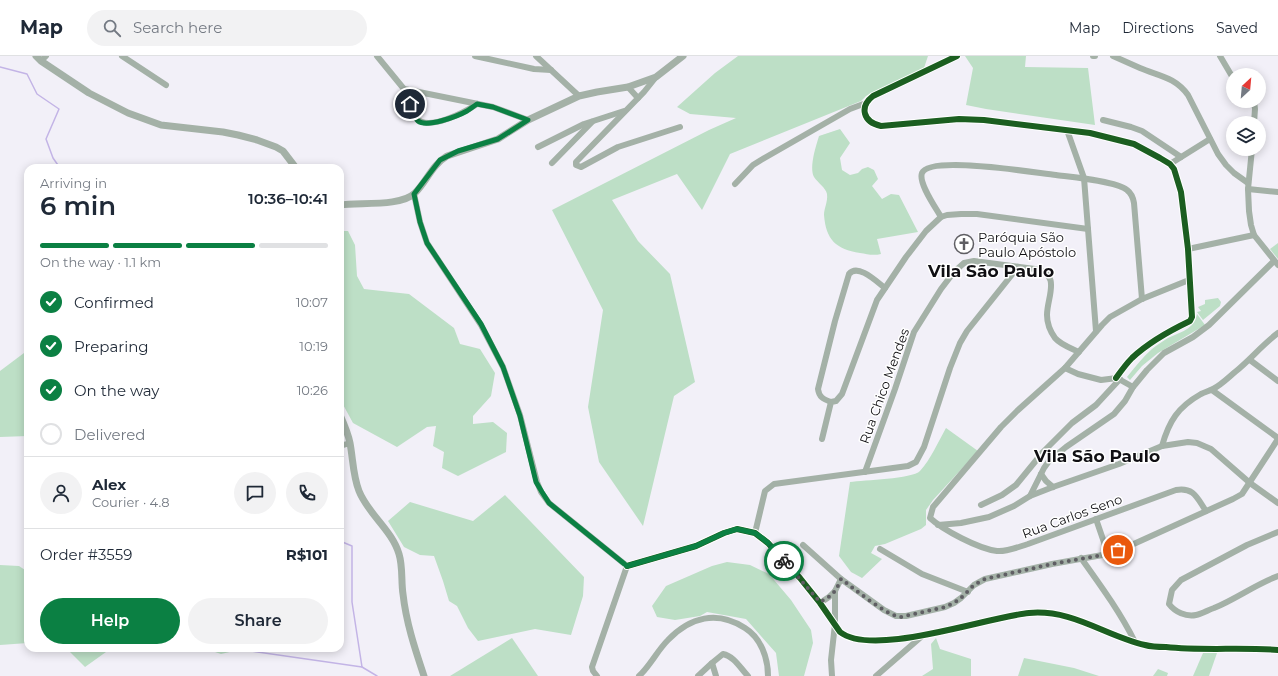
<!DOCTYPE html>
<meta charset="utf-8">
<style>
body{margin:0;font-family:Montserrat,sans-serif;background:#f2f2f3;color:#1f2937;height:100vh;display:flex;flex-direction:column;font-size:15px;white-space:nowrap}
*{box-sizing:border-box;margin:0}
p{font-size:13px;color:#747a83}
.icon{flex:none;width:22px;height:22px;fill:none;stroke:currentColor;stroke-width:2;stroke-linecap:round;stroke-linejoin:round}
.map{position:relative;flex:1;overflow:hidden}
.details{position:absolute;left:24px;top:108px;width:320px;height:488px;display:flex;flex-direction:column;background:#fff;border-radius:12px;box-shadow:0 2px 10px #0003}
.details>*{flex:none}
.needle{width:26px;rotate:26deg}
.buttons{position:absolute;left:1226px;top:12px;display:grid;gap:8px}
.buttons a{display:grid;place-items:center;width:40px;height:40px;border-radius:50%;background:#fff;box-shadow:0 2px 10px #0003;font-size:20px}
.pin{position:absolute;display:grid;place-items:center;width:34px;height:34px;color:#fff;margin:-17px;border:2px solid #fff;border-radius:50%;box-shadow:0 1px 4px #0007}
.courier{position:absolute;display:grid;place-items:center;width:40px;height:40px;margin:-20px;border:3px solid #0b8043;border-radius:50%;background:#fff;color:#222;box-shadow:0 1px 5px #0007}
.head em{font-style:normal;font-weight:600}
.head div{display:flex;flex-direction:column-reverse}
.head{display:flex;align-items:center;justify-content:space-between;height:68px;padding:0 16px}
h1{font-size:26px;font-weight:600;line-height:30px}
.bar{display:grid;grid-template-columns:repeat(4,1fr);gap:6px 4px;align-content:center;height:48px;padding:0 16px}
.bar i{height:5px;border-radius:3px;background:#e0e1e3}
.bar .active{background:#0b8043}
.bar p{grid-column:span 4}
.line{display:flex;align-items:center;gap:10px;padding:0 16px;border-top:1px solid #e0e1e3}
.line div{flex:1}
.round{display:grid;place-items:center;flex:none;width:42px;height:42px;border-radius:21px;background:#f2f2f3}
ol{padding:0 16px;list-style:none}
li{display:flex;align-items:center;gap:12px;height:44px}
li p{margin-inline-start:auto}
li .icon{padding:4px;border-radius:50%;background:#0b8043;color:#fff;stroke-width:4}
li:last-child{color:#747a83}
li i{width:22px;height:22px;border:2px solid #e0e1e3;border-radius:50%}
.primary-button{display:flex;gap:8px;margin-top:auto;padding:8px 16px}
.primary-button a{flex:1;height:46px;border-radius:24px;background:#0b8043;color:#fff;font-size:16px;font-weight:600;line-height:46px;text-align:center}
.primary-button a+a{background:#f2f2f3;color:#1f2937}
header{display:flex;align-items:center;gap:24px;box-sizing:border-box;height:56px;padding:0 20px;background:#fff;border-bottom:1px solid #e0e1e3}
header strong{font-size:19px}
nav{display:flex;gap:22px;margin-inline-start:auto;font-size:14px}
.search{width:280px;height:36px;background:#f2f2f3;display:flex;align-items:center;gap:10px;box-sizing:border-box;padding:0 14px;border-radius:22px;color:#747a83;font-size:15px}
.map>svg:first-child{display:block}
.green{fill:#bddfc6}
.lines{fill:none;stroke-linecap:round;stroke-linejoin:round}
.stream{stroke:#c3b4e6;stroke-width:1.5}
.minor{stroke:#a4b1a7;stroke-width:6}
.tertiary{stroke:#a4b1a7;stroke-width:7}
.cycleway-casing{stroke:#fff;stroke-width:8}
.cycleway{stroke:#1b5e20;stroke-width:6}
.done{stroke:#5f5e63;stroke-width:4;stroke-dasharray:0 7.2}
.route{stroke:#0b8043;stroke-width:5}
.labels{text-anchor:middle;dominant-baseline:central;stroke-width:3;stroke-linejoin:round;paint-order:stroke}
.poi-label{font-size:13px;fill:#100f13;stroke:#fff;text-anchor:start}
.street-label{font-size:13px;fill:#100f13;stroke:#fff}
.district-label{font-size:17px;font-weight:bold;fill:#100f13;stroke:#fff}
</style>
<header>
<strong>Map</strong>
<div class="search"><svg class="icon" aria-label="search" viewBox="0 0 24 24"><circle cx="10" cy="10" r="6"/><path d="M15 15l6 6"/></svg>Search here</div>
<nav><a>Map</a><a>Directions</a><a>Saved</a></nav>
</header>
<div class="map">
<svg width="1278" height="620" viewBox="0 0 1278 620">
<rect width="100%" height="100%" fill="#f2f0f8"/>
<g class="green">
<path d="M738,0h190l-4,12 -58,28 -5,5 -131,53 -28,56 -25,-36 -65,26 26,41 32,33 25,108 -21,14 -31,130 -44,-64 -11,-55 15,-97 -51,-100 157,-80 27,-12 -46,-4 -13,-7 38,-34z"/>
<path d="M965,0h61l-1,11 63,1 7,57 -109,-16 -20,-4 7,-37z"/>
<path d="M840,73l10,14 -10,15 2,12 8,5 8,-2 4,-4 6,-2 6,3 4,9 -6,7 10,13 9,-5 8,1 19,37 -41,7 4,15c-8,2 -14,0 -21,-1 -24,-4 -34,-13 -36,-38 0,-7 4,-13 3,-21 -1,-6 -9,-11 -13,-17 -5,-10 2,-31 5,-41z"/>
<path d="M340,175h8l7,14 2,31 7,13 45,5 45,34 6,16 20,5 15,24 -4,23 -18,20v8l20,-2 14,11 -1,19 -48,24 -16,-8 2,-16 -11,-6 3,-20 -9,1 -30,20 -44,-24 -13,-24z"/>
<path d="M1278,187v16l-8,-10z"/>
<path d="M1218,242l3,4 -1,4 -17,14 -6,-8 4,-1 -3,-4 7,-3v-4z"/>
<path d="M1197,258l8,11 -47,28 -16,13 -12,14 -3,-3c8,-10 16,-20 25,-28 5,-4 11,-8 16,-11 12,-6 26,-8 29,-24z"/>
<path d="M28,294v86l-28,1v-66z"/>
<path d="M946,372l32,23 -45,49 -7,10v15l-5,4 -36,15 -10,2 -4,7 11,6 -20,19 -11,-6 -12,-16 11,-74c14,-2 62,-3 70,-11 11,-12 18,-29 26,-43z"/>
<path d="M505,439l79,82 -1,19 -12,39 -36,-6 -57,12 -10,-13 -11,-22 -8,-5 -6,-20 -9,-25 -14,-1 -16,-8 -16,-26 22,-19 63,19z"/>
<path d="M727,506l23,3 19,9 22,26 20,30 2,13 -9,33h-25l-3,-23 -30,-34 -39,-7 -7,4 -25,4 -18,-3 -5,-11 14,-20 46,-20z"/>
<path d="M0,509l19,1 9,6v71l-28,2z"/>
<path d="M512,582l26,38h-88z"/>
<path d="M936,582l4,11 31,10v17h-49l11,-7 -2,-25z"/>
<path d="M66,592h67l-27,4 -21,15z"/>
<path d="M203,592h44l-26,6z"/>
<path d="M1203,597h14l-8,23h-16z"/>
<path d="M1024,602l50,10 25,8h-81z"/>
<path d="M1158,613l10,4 -1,3h-14z"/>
</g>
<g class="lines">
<g class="stream">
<path d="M0,11l27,7 10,20 22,15 -13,30 7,19 7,10"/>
<path d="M340,485l12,5v56l10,65 15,9"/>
<path d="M230,592l132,19"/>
</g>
<g class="minor">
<path d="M122,0l44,29"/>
<path d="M377,0l27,33 12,29c12,14 49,-6 61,-14"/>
<path d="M475,0l59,13 17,1"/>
<path d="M536,0l43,40"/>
<path d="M957,0l-84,40c-14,11 -10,26 8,30l78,-7 25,1 106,13 44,11 26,14 10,6 4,5 7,23 7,57 4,68 -2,4c-21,10 -41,21 -58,37 -6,6 -11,13 -16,20"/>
<path d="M1093,0h2"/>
<path d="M1113,0c9,4 18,8 27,12 19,8 35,9 48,27l30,59 8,11 8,8 14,10"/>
<path d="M1220,0l13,22"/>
<path d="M41,5l5,-5"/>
<path d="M656,21l-12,15 -68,70v3l5,2 37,-20 62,-20"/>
<path d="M628,31l10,11"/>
<path d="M404,33l89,18 35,13"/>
<path d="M1103,64l28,7 11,4 39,26"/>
<path d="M1254,67l1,-14 -1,-8"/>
<path d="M1067,74l17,48 12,153"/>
<path d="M538,91l46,-23 40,-13"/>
<path d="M1252,93l-4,40 1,22 2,14 3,10 24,30"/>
<path d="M552,107l40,-41"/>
<path d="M1170,108l40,-25"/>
<path d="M735,128l18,-19 8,-5 89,-51 16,-6"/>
<path d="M1248,133l30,3"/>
<path d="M414,138l6,28 7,21 54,82 22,42 17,48 17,67 4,10 8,11 78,63"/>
<path d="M941,161c-5,-9 -23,-34 -19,-44 8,-18 114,0 134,2 15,2 60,6 71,15 4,3 6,7 7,13l8,96"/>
<path d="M1188,193l66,-14"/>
<path d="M1189,224l-47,19 -32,18 -8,8 -37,43 -48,43 -16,16 -68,80 -3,11c13,12 49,31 67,33 10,1 21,-4 31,-7l148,-54c18,-3 21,8 30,21"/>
<path d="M1250,304l28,21"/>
<path d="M1065,312l13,6 23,6 16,-2 16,9"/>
<path d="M1212,334l66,48"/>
<path d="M831,346c-8,-3 -12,-5 -13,-13l17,-68 14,-47c9,-11 28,8 36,14"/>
<path d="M822,383l9,-37 5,-1 6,-7 35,-94 29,-43 20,-26 15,-14 6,-2 14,-1h16l111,15"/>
<path d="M340,390l10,-3"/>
<path d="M1162,390c7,-25 16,-39 39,-52 4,-2 8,-3 12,-5 8,-4 15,-11 22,-17 15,-12 27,-27 43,-39"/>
<path d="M865,416l30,-83 19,-57 27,-43 13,-17 10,-9 10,-2 61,8c27,5 12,28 12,46 0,8 3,16 8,23 6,7 16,10 24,14"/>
<path d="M1041,418l5,7 7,6"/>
<path d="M1030,440l14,-28 5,-7 17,-14 48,-33 11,-13 8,-14 14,-17 17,-17 29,-16 16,-12 65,-64"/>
<path d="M981,449l21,-10 14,-10 27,-33 29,-29 24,-18 24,-26"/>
<path d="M1096,463l12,35"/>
<path d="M938,469l23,-2 28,-6 25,-11 16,-10 23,-9 66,-23 43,-18 26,-4 9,1 14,6 39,34 28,20"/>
<path d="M1278,476l-31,13 -66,35 -9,10 -3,14c6,8 17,13 27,11 6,-1 12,-5 18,-7 22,-9 42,-24 64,-32"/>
<path d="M755,477l10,-42 9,-7 134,-18 8,-4 8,-15 26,-79 10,-25 7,-12 51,-64"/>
<path d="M803,489l38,34 43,31 12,6h10l39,-9 9,-4 7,-5 13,-13 11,-6 67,-15 56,-10 19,-7 106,-48 9,-5 36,-55"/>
<path d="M880,493l42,25 46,18"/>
<path d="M1081,502c20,28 39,54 54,84"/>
<path d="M627,510l69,-20 28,-13 13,-4 18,4 13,10 32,35 20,25 20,29c33,26 147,-15 189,-19 44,-4 76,23 116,32 7,2 14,2 21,2 37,4 75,0 112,3"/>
<path d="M820,547l9,-6 6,-6"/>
<path d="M712,607l4,13"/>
<path d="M597,620l-4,-5 -1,-4 35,-101"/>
<path d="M639,620c11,-10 18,-25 29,-36 22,-23 49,-30 77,-12 16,10 23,30 23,48"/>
<path d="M698,620l14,-13 11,-9c11,2 18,15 25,22"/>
<path d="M832,620l-1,-16 4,-36v-33l6,-12"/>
<path d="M876,620l45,-39"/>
</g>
<g class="tertiary">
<path d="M36,0l5,5 48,32 39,20 33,12 62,7 15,3 19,5 19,7 7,4 13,17"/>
<path d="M340,149c19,-3 61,2 75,-12 12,-12 17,-28 32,-37l51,-17 30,-19 51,-24 18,-4 31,-5 28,-10 27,-21"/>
<path d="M340,359c4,9 8,18 10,28 3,16 3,33 9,48 9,23 33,39 40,63 4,13 2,27 4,40 3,28 12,55 21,82"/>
</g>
<defs>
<g id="cycleway">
<path d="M957,0l-84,40c-14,11 -10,26 8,30l78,-7 25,1 106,13 44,11 26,14 10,6 4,5 7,23 7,57 4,68 -2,4c-21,10 -41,21 -58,37 -6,6 -11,13 -16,20"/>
<path d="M627,510l69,-20 28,-13 13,-4 18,4 13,10 32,35 20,25 20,29c33,26 147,-15 189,-19 44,-4 76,23 116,32 7,2 14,2 21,2 37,4 75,0 112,3"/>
</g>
</defs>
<use href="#cycleway" class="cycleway-casing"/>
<use href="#cycleway" class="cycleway"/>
</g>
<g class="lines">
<path class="done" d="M784,505l36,41c13,-7 15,-9 21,-23 14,10 44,36 60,38l44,-10 9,-4 7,-5 13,-13 11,-6 67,-15 45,-8 21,-6"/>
<path class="route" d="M410,48c2,5 4,13 8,17 9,7 40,-5 49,-10 3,-2 7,-5 10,-7l16,3 35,13 -30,19 -40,12 -18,9 -26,34 6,28 7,21 54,81 22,43 17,49 16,66 6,10 7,11 78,63 69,-20 28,-13 13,-4 18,4 7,5 6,5 16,18"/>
</g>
<defs>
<symbol id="church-ring" viewBox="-11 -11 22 22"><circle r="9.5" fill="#fff" stroke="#5f5e63" stroke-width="1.5"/><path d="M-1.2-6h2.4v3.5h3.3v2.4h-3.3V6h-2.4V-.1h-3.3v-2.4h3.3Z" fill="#5f5e63"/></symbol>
</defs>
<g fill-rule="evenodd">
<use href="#church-ring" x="953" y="177" width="22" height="22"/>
</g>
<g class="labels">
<g class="poi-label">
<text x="978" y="181">Paróquia São<tspan x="978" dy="15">Paulo Apóstolo</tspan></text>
</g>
<g class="street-label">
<text transform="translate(884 330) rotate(-70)">Rua Chico Mendes</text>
<text transform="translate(1072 460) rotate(-20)">Rua Carlos Seno</text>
</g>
<g class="district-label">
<text x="991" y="215">Vila São Paulo</text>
<text x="1097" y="400">Vila São Paulo</text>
</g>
</g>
</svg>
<div class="buttons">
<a><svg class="needle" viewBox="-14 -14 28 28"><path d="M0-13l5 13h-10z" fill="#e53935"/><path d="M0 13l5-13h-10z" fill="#747a83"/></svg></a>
<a><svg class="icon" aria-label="layers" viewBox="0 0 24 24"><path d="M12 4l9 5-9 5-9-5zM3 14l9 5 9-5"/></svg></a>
</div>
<div class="pin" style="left:1118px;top:494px;background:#ea580c"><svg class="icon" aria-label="bag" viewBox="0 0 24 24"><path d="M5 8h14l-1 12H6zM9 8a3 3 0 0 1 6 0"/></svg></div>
<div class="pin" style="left:410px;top:48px;background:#1f2937"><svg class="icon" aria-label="home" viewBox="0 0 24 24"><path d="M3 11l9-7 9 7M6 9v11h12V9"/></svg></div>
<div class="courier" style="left:784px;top:505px"><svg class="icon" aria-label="bike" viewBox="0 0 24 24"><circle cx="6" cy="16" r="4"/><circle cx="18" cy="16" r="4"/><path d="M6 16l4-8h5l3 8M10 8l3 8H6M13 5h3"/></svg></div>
<section class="details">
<div class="head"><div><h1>6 min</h1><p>Arriving in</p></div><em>10:36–10:41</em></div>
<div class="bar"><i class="active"></i><i class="active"></i><i class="active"></i><i></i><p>On the way · 1.1 km</p></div>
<ol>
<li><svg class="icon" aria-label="check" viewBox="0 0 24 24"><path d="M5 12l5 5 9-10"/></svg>Confirmed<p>10:07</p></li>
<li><svg class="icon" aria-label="check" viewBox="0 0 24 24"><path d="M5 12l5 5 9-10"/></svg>Preparing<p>10:19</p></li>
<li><svg class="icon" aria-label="check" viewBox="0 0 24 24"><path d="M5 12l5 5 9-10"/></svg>On the way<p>10:26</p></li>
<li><i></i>Delivered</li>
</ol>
<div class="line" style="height:72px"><a class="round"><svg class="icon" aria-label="person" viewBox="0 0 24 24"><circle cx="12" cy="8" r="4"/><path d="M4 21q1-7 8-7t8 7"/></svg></a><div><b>Alex</b><p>Courier · 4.8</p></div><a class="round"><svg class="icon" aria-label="chat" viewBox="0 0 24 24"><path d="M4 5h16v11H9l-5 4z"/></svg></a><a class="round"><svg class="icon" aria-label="phone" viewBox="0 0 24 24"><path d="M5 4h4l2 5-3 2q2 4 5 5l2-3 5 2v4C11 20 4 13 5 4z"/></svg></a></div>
<div class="line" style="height:52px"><div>Order #3559</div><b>R$101</b></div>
<div class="primary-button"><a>Help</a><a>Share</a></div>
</section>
</div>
